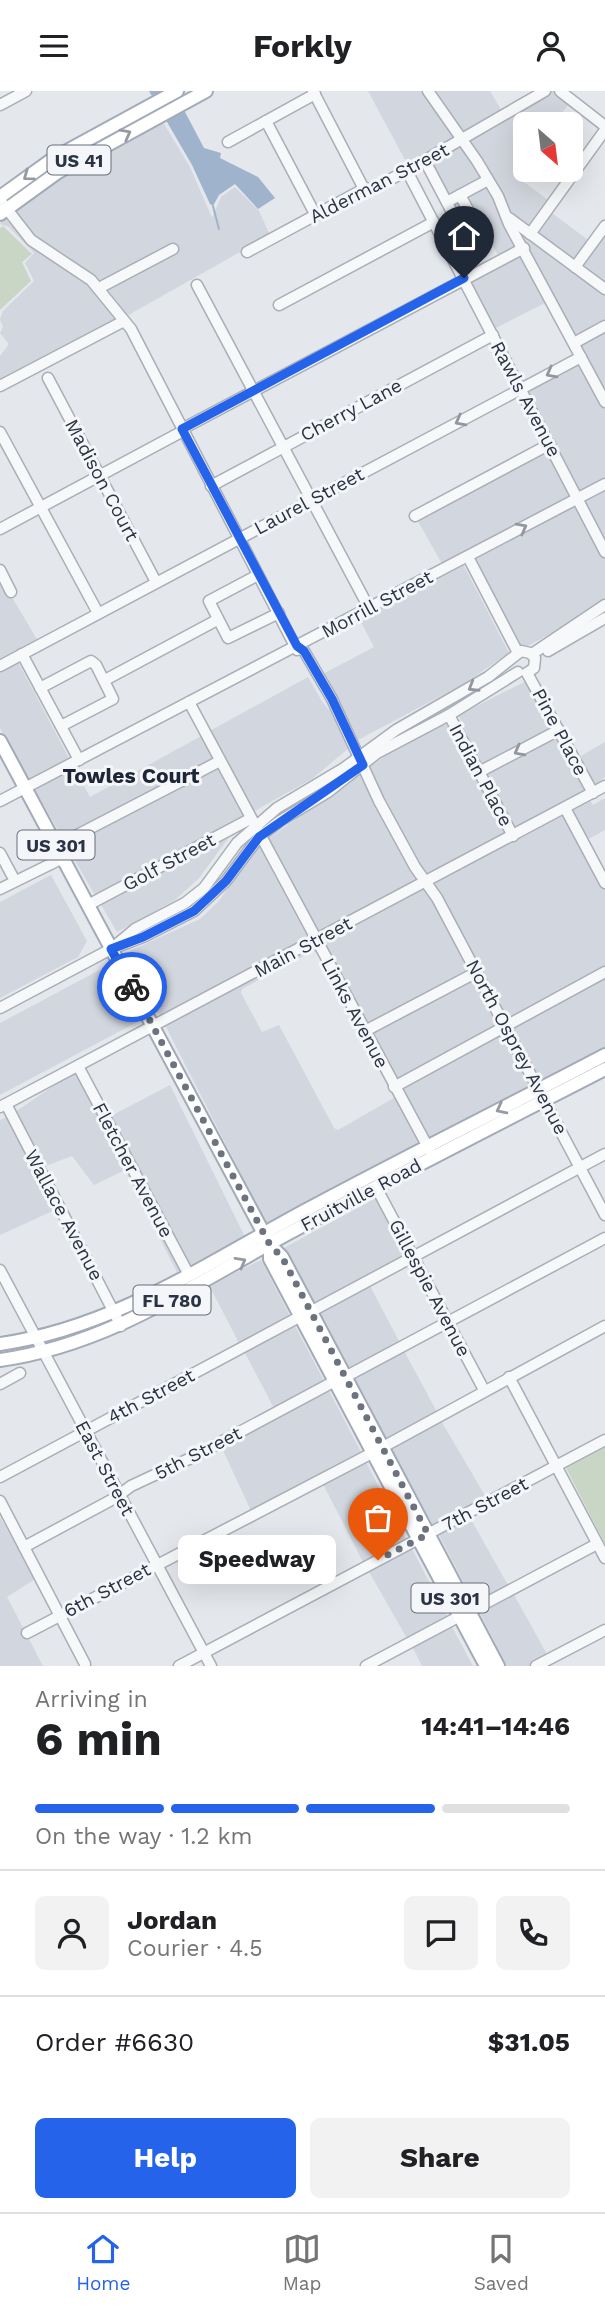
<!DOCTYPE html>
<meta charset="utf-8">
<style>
body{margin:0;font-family:"Work Sans",sans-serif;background:#f2f2f2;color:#202124;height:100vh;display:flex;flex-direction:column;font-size:26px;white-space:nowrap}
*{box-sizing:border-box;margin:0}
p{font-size:23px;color:#757577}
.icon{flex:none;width:38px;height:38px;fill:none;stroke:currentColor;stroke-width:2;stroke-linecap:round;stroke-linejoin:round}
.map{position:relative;height:1575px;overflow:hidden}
.drawer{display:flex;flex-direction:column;background:#fff;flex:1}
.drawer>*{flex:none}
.needle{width:46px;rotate:152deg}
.tools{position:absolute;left:513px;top:21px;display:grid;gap:14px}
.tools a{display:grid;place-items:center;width:70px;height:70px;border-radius:10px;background:#fff;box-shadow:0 7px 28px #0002;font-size:35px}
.pin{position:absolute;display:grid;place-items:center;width:60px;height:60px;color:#fff;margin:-72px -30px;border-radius:50% 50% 50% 0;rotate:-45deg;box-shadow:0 0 7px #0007}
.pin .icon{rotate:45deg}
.courier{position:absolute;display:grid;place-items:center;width:70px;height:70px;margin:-35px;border:5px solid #2563eb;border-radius:50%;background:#fff;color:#222;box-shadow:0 2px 9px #0007}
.bubble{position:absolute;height:49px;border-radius:10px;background:#fff;box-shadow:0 7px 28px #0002;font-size:23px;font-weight:700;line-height:49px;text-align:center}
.overview em{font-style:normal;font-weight:700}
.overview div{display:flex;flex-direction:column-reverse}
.overview{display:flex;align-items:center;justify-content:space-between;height:119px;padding:0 35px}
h1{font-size:46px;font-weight:700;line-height:52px}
.bar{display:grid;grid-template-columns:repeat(4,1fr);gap:10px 7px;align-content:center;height:84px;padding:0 35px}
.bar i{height:9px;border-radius:5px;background:#e0e0e0}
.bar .active{background:#2563eb}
.bar p{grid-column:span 4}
.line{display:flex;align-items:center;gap:18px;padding:0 35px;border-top:2px solid #e0e0e0}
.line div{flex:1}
.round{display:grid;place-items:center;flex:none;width:74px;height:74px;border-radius:10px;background:#f2f2f2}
.primary-button{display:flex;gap:14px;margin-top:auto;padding:14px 35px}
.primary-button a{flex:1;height:80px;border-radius:10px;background:#2563eb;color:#fff;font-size:28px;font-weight:700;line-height:80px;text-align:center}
.primary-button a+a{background:#f2f2f2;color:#202124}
header{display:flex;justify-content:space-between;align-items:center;height:91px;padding:0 35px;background:#fff;font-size:32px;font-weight:700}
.dock{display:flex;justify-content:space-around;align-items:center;height:98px;border-top:2px solid #e0e0e0;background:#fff;font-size:19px;color:#757577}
.dock a{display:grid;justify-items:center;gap:4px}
.dock .active{color:#2563eb}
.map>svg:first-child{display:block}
.built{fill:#d2d6de;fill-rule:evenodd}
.green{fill:#c9d6c5}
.water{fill:#9fb4cc}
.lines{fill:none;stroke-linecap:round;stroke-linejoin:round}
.stream{stroke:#9fb4cc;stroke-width:2}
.minor-casing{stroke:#a9aeb7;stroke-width:13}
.major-casing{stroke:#a3abb8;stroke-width:16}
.minor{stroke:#f7f8fa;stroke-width:10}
.major{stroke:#fff;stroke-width:12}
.oneway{stroke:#959aa2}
.oneway2{stroke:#9196a0}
.done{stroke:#6c737f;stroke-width:7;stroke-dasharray:0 12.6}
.route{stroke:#2563eb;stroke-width:9}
.labels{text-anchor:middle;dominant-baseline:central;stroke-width:6;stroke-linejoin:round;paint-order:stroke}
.shield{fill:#f4f6f9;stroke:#676e7b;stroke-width:2}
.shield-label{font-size:18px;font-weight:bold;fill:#2b3445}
.street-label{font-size:19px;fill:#2b3445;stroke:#f4f6f9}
.neighbourhood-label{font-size:21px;font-weight:bold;fill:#1d2536;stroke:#f4f6f9}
</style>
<header><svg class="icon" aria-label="menu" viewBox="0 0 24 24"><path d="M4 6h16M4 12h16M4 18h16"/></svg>Forkly<svg class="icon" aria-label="person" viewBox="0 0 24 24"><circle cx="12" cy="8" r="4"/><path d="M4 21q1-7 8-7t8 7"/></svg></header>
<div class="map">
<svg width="605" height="1575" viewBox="0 0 605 1575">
<rect width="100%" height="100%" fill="#e4e7ec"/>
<g class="built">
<path d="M368,0h122l13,22 42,-22h15l11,10 -17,23h-29v40l-9,12 36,27 -4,7 44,33 13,-17v379l-87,46 -50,-94 -23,12 -30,-53 135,-71 -29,-56 60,-32 -30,-57 -61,31 -26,-53 36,-19 -19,-35 -18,9 -38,-72 -15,8z"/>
<path d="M163,31l27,45 22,51 9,-21 14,-10 24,24 11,24 -145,82 -26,-33 -60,-40 -28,-33 21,-16z"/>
<path d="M6,124l29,34 54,34 30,37 -119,62v-26l9,-12 -9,-11 3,-6 -3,-8 3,-8 31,-30 -9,-18 9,-10 -25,-26 -9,-3z"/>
<path d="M463,473l46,89 -44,30 -107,57 -35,-66 51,-27 -15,-29z"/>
<path d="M0,486l38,64 -38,21z"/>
<path d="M17,569l53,100 -40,21 -30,-53v-58z"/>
<path d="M308,586l15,26 9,10 18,34 -38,32 -61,34 -43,-81z"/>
<path d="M526,590l25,49 -71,37 -14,-26 -7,-26z"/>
<path d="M442,633l5,1 62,109 -83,43 -59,-108 23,-17z"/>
<path d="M203,644l13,25 -153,79 -30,-52 40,-21 17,31z"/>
<path d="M555,645l31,56 -72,39 -30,-57z"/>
<path d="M605,651v35l-10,9 -5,-4 -11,-25z"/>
<path d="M219,675l26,50 -2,2 -147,79 -30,-52z"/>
<path d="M362,682l58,107 -103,55 -52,-94z"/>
<path d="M605,707v32l-18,10 -18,-30 20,-11 4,6z"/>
<path d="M564,722l41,77v78l-98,54 -77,-139z"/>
<path d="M233,741l-34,46 -24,22 -58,32 -17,-29z"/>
<path d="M260,754l52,93 -150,81 -28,-53 -11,-12 77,-35 18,-17z"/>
<path d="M51,784l36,66 -9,16 -78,41v-96z"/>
<path d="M425,795l48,84 -107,56 -45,-84z"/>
<path d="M315,854l108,200 -157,78 -101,-198zM313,860l4,2 77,145 -56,32 -4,-2 -55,-103 -17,7 -21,-39 1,-4z"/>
<path d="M107,875l30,56 -137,73v-72z"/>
<path d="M605,885v75l-65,34 -30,-57z"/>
<path d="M476,886l25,48 -106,57 -25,-50z"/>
<path d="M505,940l30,57 -106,54 -30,-53z"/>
<path d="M77,979l105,199 -5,3 -52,-102 -31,15 -22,-29 -29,11 -28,-55z"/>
<path d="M170,994l75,152 -57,29 -77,-150z"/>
<path d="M7,1026l50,92 -57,26v-115z"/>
<path d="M378,1106l31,57 -96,52 -31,-57z"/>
<path d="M261,1169l30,58 -51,27 -31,-60z"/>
<path d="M369,1193l31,59 -51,28 -33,-59z"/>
<path d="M294,1233l31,59 -50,27 -31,-59z"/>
<path d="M403,1258l34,63 -50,29 -35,-64z"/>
<path d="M328,1298l34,65 -111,57 -30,-65z"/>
<path d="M440,1328l47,80 -53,28 -44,-80z"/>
<path d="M365,1369l42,81 -43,23 -42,-82z"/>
<path d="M469,1425l40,71 -34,18 -37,-72z"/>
<path d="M0,1426l35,62 -28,18 36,69h-43z"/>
<path d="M411,1456l37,71 -40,22 -40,-70z"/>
<path d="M513,1502l35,63 -18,10h-23l-28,-55z"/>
<path d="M451,1534l22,41h-51l-10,-20z"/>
</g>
<g class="green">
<path d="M3,135l29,28 -10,8 9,19 -31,29v-82z"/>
<path d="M492,589l-27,21 -79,40 26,-18z"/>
<path d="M605,1355v98l-39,-76z"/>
</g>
<path class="water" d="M149,0h25l30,57 17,5 -1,5 38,19 17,21 -17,11 -23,-25 -16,11 -6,11 -3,-2 -18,-39z"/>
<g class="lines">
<path class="stream" d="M213,115l6,23"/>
<defs>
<g id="minor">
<path d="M313,0l51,98"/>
<path d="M428,0l49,70 21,35 11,28 96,178"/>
<path d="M560,0l45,35"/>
<path d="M0,14l26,-14"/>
<path d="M266,30l49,93"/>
<path d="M228,51l87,-48"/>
<path d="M425,70l38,72"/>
<path d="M407,80l198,381"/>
<path d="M460,104l28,-15"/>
<path d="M0,109l31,40 60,40 40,49 166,321"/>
<path d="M447,111l13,-7 13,24 -14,7"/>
<path d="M509,127l96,71"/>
<path d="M530,143l75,-104"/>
<path d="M247,161l117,-63 10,-1 36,-19 135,-78"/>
<path d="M575,176l30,-41"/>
<path d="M197,194l172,323"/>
<path d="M99,197l74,-39"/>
<path d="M279,214l155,-83"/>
<path d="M574,252l31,-17"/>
<path d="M48,287l108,204"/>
<path d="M0,295l124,-65"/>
<path d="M182,338l342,-181"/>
<path d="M0,341l98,181"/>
<path d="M211,395l282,-151"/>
<path d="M415,425l135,-72"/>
<path d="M0,438l183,-98"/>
<path d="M468,466l50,96"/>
<path d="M0,479l11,22"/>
<path d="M258,484l-49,26 19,37 51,-25"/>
<path d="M297,555l7,5 28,48 47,102 36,66 22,31 168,317"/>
<path d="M548,560l57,-33"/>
<path d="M22,563l57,106"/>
<path d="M532,563l73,-49"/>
<path d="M0,575l581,-309"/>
<path d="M527,582l66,120"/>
<path d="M105,589l112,-60"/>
<path d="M40,597l51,-27 5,4 17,34 -52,27"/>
<path d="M189,611l241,449"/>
<path d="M449,624l64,121"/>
<path d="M479,681l80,-42"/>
<path d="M0,710l605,-317"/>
<path d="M565,717l40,75"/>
<path d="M56,755l164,-85"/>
<path d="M0,762l15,28"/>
<path d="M0,798l63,-31"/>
<path d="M88,814l162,-86"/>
<path d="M117,853l18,-15 50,-26 19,-15 33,-45 40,-35 67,-40 52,-38 92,-53 33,-26 9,2 5,5 -1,10 -7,5"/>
<path d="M0,917l111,-59 32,-12 51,-26 32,-30 33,-44 21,-16 48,-29 49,-39 72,-38 69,-43"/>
<path d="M365,940l112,-59"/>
<path d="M78,975l111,209"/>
<path d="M394,996l211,-115"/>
<path d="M6,1013l115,222"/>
<path d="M0,1016l605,-321"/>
<path d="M376,1096l108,203"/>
<path d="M0,1179l211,396"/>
<path d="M310,1221l295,-158"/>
<path d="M345,1286l260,-139"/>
<path d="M509,1286l96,181"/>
<path d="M0,1293l20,-11"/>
<path d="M383,1356l222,-121"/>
<path d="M0,1386l301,-161"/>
<path d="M0,1410l85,163"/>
<path d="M24,1456l91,-49 16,-12 62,-29 142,-76"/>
<path d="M469,1521l128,-68"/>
<path d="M27,1542l347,-181"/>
<path d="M179,1575l426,-226"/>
<path d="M366,1575l94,-50"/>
<path d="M536,1575l69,-36"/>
</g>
<g id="major">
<path d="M0,106l54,-39 123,-67"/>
<path d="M0,123l58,-42 148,-81"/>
<path d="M0,650l270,504 12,12 216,409"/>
<path d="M270,1154v14l216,407"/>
<path d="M0,1253c114,-16 209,-82 308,-135 99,-53 198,-102 297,-154"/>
<path d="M0,1269c109,-15 194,-76 289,-127 105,-56 211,-110 316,-164"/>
</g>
</defs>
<use href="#minor" class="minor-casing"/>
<use href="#major" class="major-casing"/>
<use href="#minor" class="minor"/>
<use href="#major" class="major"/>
</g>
<defs><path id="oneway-chevron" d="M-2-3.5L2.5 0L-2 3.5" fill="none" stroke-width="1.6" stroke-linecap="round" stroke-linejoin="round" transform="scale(1.75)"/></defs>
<g class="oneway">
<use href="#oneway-chevron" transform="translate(126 43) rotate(-28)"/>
<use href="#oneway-chevron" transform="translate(28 85) rotate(144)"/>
<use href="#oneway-chevron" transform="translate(501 1018) rotate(153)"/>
<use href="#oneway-chevron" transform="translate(241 1171) rotate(-29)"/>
</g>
<g class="oneway2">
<use href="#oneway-chevron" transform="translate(551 282) rotate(152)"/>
<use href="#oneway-chevron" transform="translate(460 330) rotate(152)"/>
<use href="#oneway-chevron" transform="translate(522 437) rotate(-28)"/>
<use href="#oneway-chevron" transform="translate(473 596) rotate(149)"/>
<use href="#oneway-chevron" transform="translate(519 660) rotate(152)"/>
</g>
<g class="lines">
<path class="done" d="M132,896l138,258 12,12 146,277 -50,26"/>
<path class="route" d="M132,896l-21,-38 32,-12 51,-26 32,-30 33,-44 104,-72 -31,-66 -28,-48 -7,-5 -115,-217 282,-151"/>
</g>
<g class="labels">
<g class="shield">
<rect x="47.5" y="54.5" width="63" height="29" rx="5"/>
<rect x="17.5" y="739.5" width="77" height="29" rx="5"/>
<rect x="133.5" y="1194.5" width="77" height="29" rx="5"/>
<rect x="411.5" y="1492.5" width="77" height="29" rx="5"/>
</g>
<g class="shield-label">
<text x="79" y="69">US 41</text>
<text x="56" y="754">US 301</text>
<text x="172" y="1209">FL 780</text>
<text x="450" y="1507">US 301</text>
</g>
<g class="street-label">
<text transform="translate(379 92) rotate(-27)">Alderman Street</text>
<text transform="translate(526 308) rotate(62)">Rawls Avenue</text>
<text transform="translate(351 319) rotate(-28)">Cherry Lane</text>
<text transform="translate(102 389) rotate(62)">Madison Court</text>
<text transform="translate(309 410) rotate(-28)">Laurel Street</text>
<text transform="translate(377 513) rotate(-28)">Morrill Street</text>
<text transform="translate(560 641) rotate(62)">Pine Place</text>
<text transform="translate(481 684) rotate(62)">Indian Place</text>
<text transform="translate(169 771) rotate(-28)">Golf Street</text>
<text transform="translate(303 856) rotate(-28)">Main Street</text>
<text transform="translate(355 922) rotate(62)">Links Avenue</text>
<text transform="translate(517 956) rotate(62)">North Osprey Avenue</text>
<text transform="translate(133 1079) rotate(62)">Fletcher Avenue</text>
<text transform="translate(361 1104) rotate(-28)">Fruitville Road</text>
<text transform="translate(64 1124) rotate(62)">Wallace Avenue</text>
<text transform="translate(430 1197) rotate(62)">Gillespie Avenue</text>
<text transform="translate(151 1305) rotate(-28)">4th Street</text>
<text transform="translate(198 1362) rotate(-27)">5th Street</text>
<text transform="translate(105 1377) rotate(62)">East Street</text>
<text transform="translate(485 1413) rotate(-28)">7th Street</text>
<text transform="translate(107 1499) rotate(-28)">6th Street</text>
</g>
<g class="neighbourhood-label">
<text x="131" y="684">Towles Court</text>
</g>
</g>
</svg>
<div class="tools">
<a><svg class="needle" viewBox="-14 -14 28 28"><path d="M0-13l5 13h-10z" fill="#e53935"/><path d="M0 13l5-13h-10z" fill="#757577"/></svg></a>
</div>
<div class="pin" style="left:378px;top:1469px;background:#ea580c"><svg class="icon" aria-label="bag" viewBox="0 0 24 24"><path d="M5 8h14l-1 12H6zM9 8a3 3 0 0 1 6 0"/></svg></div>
<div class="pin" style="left:464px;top:187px;background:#1f2937"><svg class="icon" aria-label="home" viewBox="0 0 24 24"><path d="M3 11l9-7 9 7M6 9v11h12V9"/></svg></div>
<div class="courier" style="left:132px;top:896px"><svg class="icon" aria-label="bike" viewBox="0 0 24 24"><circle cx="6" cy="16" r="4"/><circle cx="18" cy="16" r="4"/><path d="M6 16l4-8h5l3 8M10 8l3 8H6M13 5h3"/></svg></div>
<div class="bubble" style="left:178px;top:1444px;width:158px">Speedway</div>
</div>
<section class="drawer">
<div class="overview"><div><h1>6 min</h1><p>Arriving in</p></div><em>14:41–14:46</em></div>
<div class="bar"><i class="active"></i><i class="active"></i><i class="active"></i><i></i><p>On the way · 1.2 km</p></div>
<div class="line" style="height:126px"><a class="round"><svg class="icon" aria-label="person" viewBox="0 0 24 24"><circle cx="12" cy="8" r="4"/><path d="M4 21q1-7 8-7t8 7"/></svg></a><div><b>Jordan</b><p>Courier · 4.5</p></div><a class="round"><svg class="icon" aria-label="chat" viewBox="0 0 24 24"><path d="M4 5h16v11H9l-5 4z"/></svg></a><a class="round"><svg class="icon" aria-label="phone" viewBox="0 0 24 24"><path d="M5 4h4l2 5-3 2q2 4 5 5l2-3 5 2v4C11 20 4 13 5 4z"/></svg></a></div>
<div class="line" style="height:91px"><div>Order #6630</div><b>$31.05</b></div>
<div class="primary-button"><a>Help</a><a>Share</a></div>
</section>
<nav class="dock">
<a class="active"><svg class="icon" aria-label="home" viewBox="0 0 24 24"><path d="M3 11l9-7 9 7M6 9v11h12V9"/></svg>Home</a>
<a><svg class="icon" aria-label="map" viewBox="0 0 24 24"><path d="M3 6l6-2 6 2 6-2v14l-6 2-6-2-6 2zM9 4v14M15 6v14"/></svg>Map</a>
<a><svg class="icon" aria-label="saved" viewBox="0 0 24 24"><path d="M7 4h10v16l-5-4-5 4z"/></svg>Saved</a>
</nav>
